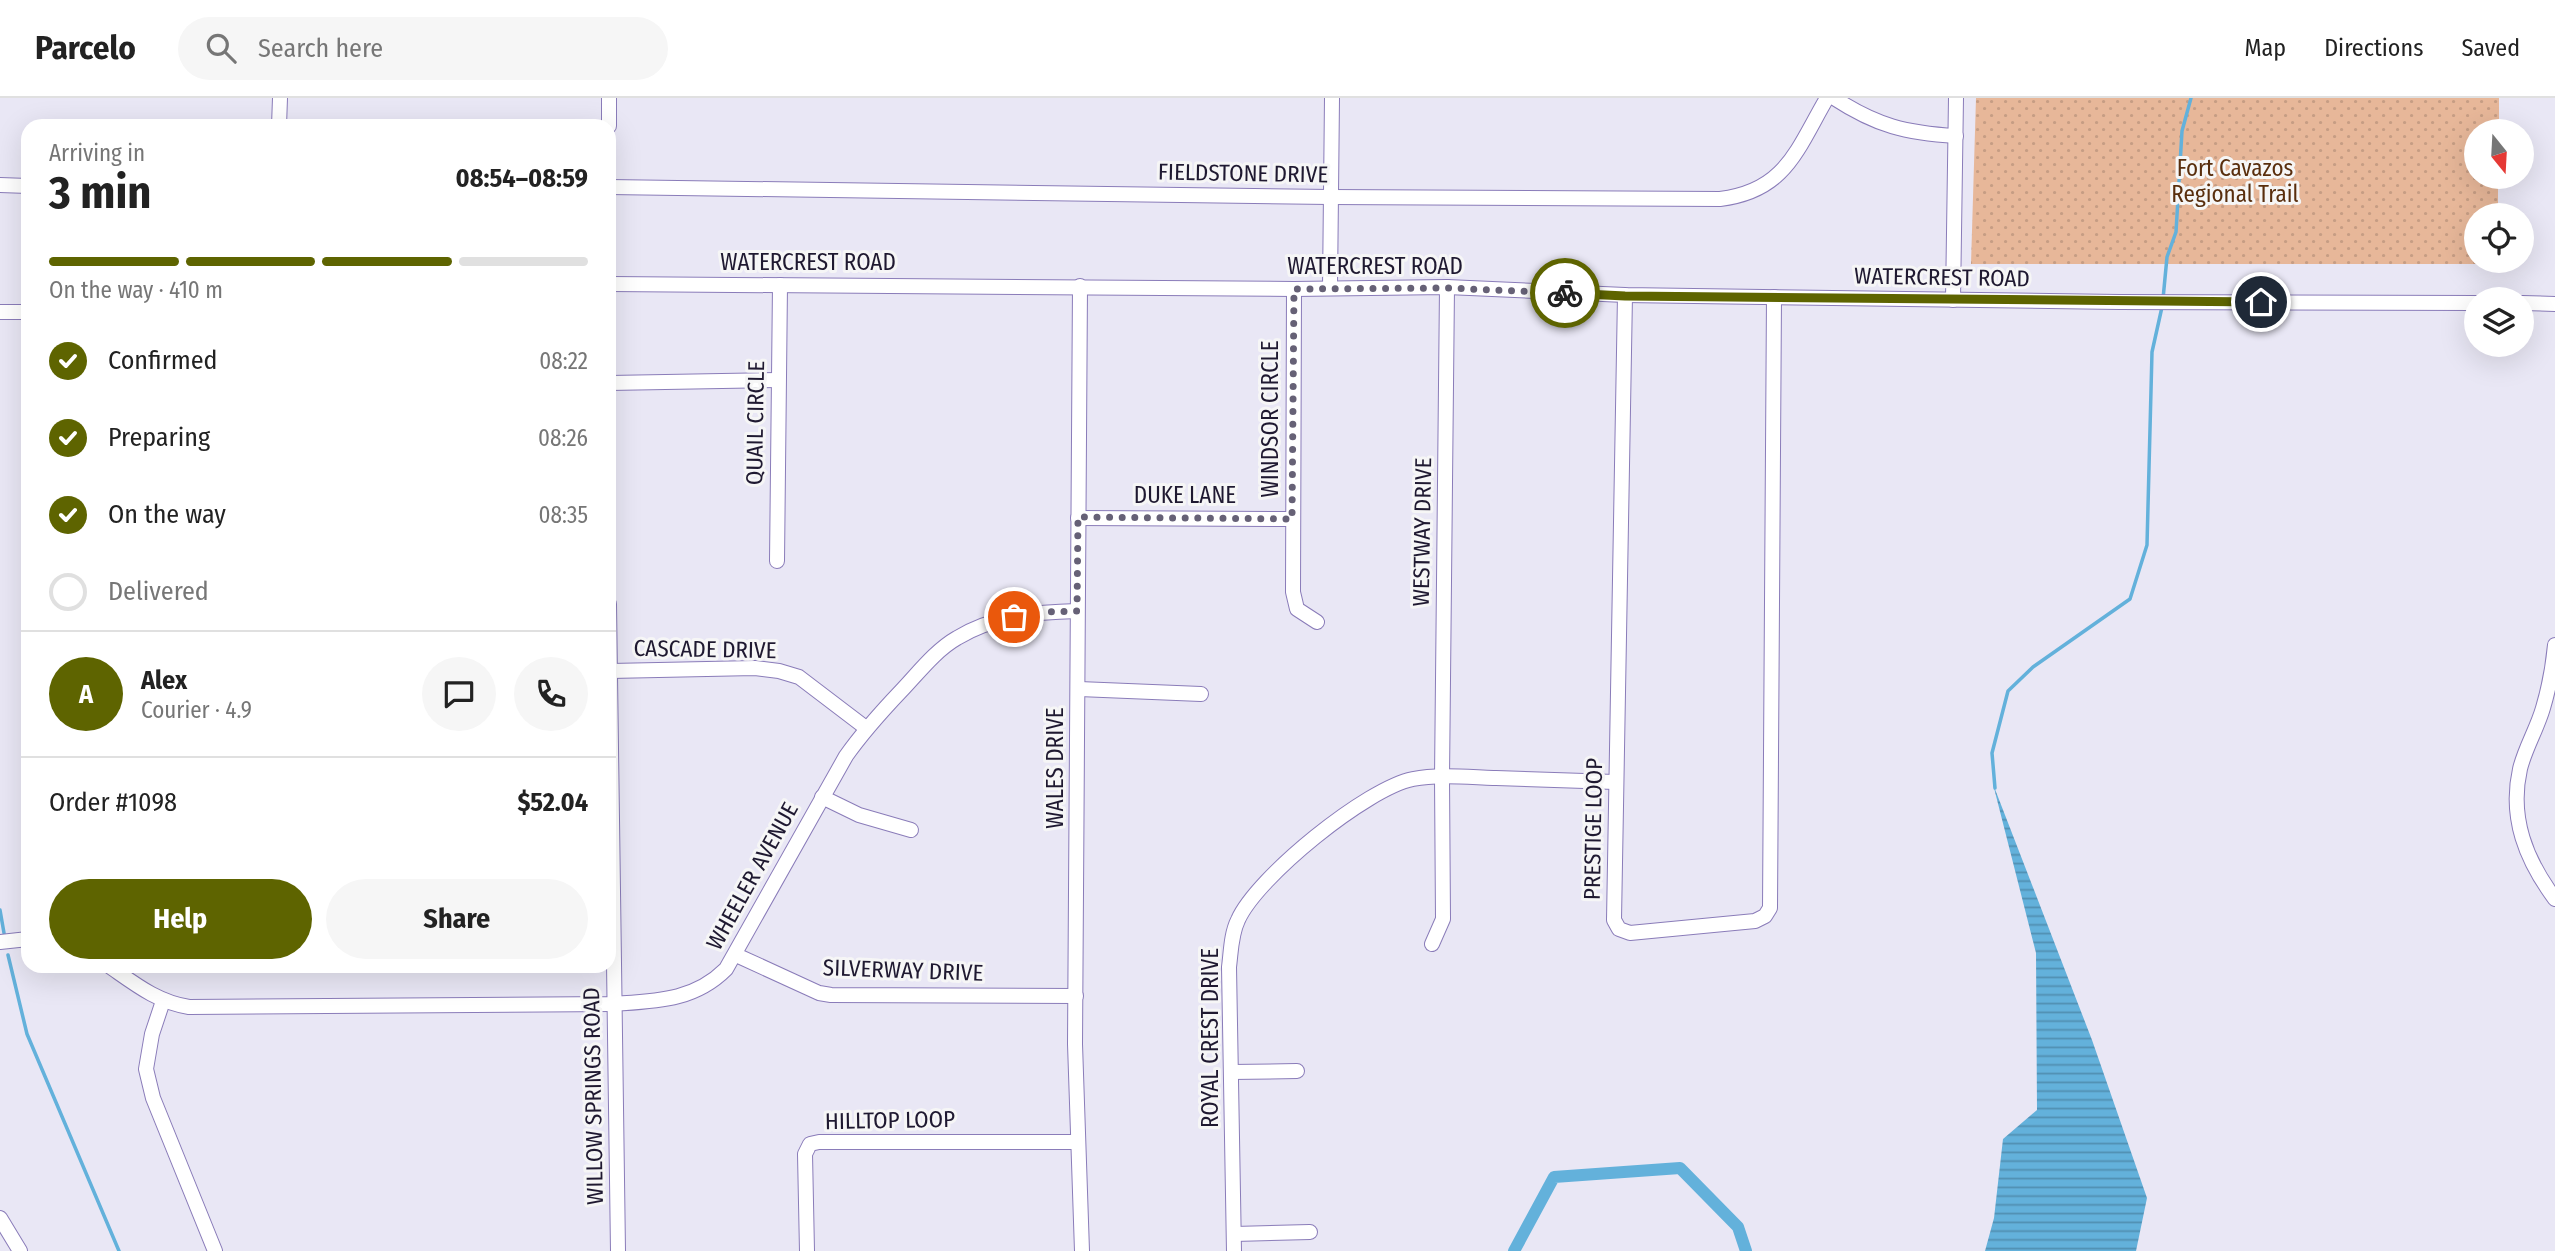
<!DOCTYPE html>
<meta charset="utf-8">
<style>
body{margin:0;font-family:"Fira Sans Condensed",sans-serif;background:#f6f6f6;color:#222;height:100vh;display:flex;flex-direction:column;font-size:26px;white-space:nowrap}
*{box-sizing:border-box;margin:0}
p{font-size:23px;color:#767676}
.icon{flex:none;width:38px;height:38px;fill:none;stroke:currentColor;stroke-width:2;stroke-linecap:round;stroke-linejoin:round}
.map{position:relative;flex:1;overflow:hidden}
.panel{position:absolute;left:21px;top:21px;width:595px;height:854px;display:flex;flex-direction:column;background:#fff;border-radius:21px;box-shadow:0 7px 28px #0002}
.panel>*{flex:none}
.needle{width:46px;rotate:162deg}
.fabs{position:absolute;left:2464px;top:21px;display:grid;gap:14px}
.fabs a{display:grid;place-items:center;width:70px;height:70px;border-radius:50%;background:#fff;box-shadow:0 7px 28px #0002;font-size:35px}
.pin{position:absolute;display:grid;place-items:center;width:60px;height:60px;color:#fff;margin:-30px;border:4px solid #fff;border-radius:50%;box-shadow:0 2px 7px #0007}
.courier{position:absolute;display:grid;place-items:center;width:70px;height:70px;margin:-35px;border:5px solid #5e6400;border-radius:50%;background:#fff;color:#222;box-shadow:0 2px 9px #0007}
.summary em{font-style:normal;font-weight:700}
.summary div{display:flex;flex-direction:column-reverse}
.summary{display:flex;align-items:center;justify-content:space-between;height:119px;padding:0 28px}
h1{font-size:46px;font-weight:700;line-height:52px}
.bar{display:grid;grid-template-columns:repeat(4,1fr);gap:10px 7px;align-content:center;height:84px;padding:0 28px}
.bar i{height:9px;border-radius:5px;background:#e0e0e0}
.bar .active{background:#5e6400}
.bar p{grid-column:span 4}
.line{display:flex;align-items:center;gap:18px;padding:0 28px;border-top:2px solid #e0e0e0}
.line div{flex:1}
.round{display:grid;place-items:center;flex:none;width:74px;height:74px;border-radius:37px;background:#f6f6f6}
ol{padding:0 28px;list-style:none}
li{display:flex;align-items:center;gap:21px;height:77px}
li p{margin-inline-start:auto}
li .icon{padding:7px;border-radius:50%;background:#5e6400;color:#fff;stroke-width:4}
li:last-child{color:#767676}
li i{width:38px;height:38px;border:4px solid #e0e0e0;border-radius:50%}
.button{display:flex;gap:14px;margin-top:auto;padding:14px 28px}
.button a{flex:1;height:80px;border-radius:42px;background:#5e6400;color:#fff;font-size:28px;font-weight:700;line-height:80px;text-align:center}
.button a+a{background:#f6f6f6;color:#222}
header{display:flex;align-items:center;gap:42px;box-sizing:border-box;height:98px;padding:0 35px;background:#fff;border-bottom:2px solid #e0e0e0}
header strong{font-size:33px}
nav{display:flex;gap:38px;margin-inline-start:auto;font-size:24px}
.search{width:490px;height:63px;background:#f6f6f6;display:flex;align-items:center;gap:18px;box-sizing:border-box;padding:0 24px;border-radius:38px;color:#767676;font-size:26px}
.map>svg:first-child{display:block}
.park{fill:url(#park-dots)}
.water{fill:url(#water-rules)}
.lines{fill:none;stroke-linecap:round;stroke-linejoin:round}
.stream{stroke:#63b1db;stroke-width:3.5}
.canal{stroke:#63b1db;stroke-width:12}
.minor-casing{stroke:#8a7cb9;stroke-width:16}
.minor{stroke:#fff;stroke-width:14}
.done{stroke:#666176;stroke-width:7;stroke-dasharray:0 12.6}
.route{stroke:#5e6400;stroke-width:9}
.labels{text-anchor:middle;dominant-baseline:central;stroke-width:6;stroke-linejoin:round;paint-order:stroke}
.park-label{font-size:23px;fill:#592e0d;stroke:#f6f6f6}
.street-label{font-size:23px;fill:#1f1931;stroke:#f6f6f6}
</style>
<header>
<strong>Parcelo</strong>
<div class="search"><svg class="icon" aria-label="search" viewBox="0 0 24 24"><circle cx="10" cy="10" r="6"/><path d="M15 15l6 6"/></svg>Search here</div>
<nav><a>Map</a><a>Directions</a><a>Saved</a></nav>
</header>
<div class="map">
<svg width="2555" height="1153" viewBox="0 0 2555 1153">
<defs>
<pattern id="park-dots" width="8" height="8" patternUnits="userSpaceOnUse" patternTransform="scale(1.75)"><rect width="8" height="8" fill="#e7b799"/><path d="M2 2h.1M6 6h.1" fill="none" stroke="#c69d84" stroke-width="1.8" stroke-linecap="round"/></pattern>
<pattern id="water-rules" width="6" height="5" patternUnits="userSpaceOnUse" patternTransform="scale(1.75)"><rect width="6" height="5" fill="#63b1db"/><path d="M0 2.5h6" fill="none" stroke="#518fb2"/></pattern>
</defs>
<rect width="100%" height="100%" fill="#e9e7f5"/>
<path class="park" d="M1976,0h523v33h-23v46h22v38h-22v46h21v3h-526z"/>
<path class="water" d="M1993,686l99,256 55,158 -11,53h-151l9,-33 9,-79 34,-29 -1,-157z"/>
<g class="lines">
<g class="stream">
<path d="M2163,201l4,-42 9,-25 6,-101 9,-33"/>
<path d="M1995,690l-3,-35 16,-62 25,-24 97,-68 17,-54 5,-193 10,-45"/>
<path d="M0,812l4,23"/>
<path d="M8,857l19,79 92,217"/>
</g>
<path class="canal" d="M1514,1153l40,-74 126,-9 58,59 8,24"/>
<defs>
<g id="minor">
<path d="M609,0v28"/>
<path d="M1834,0c43,28 72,35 122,38"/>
<path d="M279,28l1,-28"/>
<path d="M0,87l28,1"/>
<path d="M609,89l721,10 390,2c66,-8 77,-50 107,-101"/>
<path d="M609,186l685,5 153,-2 178,8 494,7 357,1"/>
<path d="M1080,188l-5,758 7,207"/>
<path d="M1330,190l2,-190"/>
<path d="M1294,191l-1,303 4,17 20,13"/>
<path d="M1625,197l-11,625 5,9 11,4 125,-12 10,-5 5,-8 4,-611"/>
<path d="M1953,202l3,-202"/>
<path d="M2522,205l33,1"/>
<path d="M0,214h28"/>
<path d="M609,285l169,-3"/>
<path d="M1078,420l214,1"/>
<path d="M777,463l3,-276"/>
<path d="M609,506l9,647"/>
<path d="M2555,547c-2,21 -6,43 -12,63 -6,21 -18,40 -23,61 -11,49 6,91 35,130"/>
<path d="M610,573l145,-3 24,3 20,6 67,51"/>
<path d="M1079,591l122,5"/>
<path d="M822,699l37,18 52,15"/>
<path d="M0,844l28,-3"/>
<path d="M1432,846l11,-25 -1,-141 5,-491"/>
<path d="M736,857l83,38 12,2 245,1"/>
<path d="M109,868c26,18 48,36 80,41l424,-3c43,-3 81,-3 113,-35l120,-213c17,-24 36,-45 56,-66 17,-18 34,-40 55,-52 36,-22 79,-26 120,-27"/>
<path d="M163,903l-11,33 -6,35 7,29 62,153"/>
<path d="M1231,974l66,-1"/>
<path d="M0,1120l20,33"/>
<path d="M1234,1136l76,-2"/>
<path d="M807,1153l-2,-97 5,-10 9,-2h258"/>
<path d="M1234,1153l-5,-284c2,-15 2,-33 9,-47 19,-43 129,-132 175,-141 25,-5 54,-2 80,-1 41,1 82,3 122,4"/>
</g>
</defs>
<use href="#minor" class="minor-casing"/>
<use href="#minor" class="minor"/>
</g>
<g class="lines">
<path class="done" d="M1014,519l32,-5 31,-1 1,-94 214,2 2,-230 153,-1 118,5"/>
<path class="route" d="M1565,195l60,3 636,6"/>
</g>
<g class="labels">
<g class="park-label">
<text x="2235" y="70">Fort Cavazos<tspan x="2235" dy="26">Regional Trail</tspan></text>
</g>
<g class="street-label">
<text transform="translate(1243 75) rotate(1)">FIELDSTONE DRIVE</text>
<text x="808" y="164">WATERCREST ROAD</text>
<text x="1375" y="168">WATERCREST ROAD</text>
<text transform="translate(1942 179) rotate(1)">WATERCREST ROAD</text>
<text transform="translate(1270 321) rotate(-90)">WINDSOR CIRCLE</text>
<text transform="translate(755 325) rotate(-89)">QUAIL CIRCLE</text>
<text x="1185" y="397">DUKE LANE</text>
<text transform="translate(1422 434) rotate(-89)">WESTWAY DRIVE</text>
<text transform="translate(705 551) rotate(1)">CASCADE DRIVE</text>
<text transform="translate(1055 670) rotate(-90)">WALES DRIVE</text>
<text transform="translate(1593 731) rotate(-89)">PRESTIGE LOOP</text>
<text transform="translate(752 778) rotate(-61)">WHEELER AVENUE</text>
<text transform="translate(903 872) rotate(2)">SILVERWAY DRIVE</text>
<text transform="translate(1210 940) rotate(-90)">ROYAL CREST DRIVE</text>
<text transform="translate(593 998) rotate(-91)">WILLOW SPRINGS ROAD</text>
<text transform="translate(890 1022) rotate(-1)">HILLTOP LOOP</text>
</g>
</g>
</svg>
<div class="fabs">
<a><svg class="needle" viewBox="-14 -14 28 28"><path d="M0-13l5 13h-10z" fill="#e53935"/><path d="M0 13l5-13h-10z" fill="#767676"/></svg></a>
<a><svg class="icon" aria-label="locate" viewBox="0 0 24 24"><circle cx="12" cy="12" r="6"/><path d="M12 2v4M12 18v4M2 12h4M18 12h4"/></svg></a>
<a><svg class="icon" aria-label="layers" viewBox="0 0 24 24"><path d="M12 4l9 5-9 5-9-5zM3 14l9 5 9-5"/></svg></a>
</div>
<div class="pin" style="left:1014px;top:519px;background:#ea580c"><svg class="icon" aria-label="bag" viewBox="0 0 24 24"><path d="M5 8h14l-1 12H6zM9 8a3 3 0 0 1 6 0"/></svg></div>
<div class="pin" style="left:2261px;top:204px;background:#1f2937"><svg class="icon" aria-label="home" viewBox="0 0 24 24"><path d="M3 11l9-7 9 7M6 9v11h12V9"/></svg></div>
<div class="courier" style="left:1565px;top:195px"><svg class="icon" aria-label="bike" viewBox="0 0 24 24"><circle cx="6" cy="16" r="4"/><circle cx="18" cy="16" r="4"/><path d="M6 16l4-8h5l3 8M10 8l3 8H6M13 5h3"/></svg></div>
<section class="panel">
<div class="summary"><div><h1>3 min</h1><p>Arriving in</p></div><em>08:54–08:59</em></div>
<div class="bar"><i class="active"></i><i class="active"></i><i class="active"></i><i></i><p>On the way · 410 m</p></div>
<ol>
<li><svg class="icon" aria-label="check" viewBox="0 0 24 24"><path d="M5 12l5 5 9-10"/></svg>Confirmed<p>08:22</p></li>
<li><svg class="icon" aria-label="check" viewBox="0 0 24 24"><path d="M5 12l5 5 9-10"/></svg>Preparing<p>08:26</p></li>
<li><svg class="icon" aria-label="check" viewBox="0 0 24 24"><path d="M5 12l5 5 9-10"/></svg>On the way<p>08:35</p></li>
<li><i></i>Delivered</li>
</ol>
<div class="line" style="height:126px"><b class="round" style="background:#5e6400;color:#fff">A</b><div><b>Alex</b><p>Courier · 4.9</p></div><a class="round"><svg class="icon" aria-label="chat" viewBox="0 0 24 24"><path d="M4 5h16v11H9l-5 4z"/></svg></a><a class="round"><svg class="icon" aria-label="phone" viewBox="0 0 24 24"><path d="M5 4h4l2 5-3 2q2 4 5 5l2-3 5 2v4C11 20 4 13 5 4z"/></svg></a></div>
<div class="line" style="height:91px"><div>Order #1098</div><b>$52.04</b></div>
<div class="button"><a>Help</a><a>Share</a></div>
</section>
</div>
